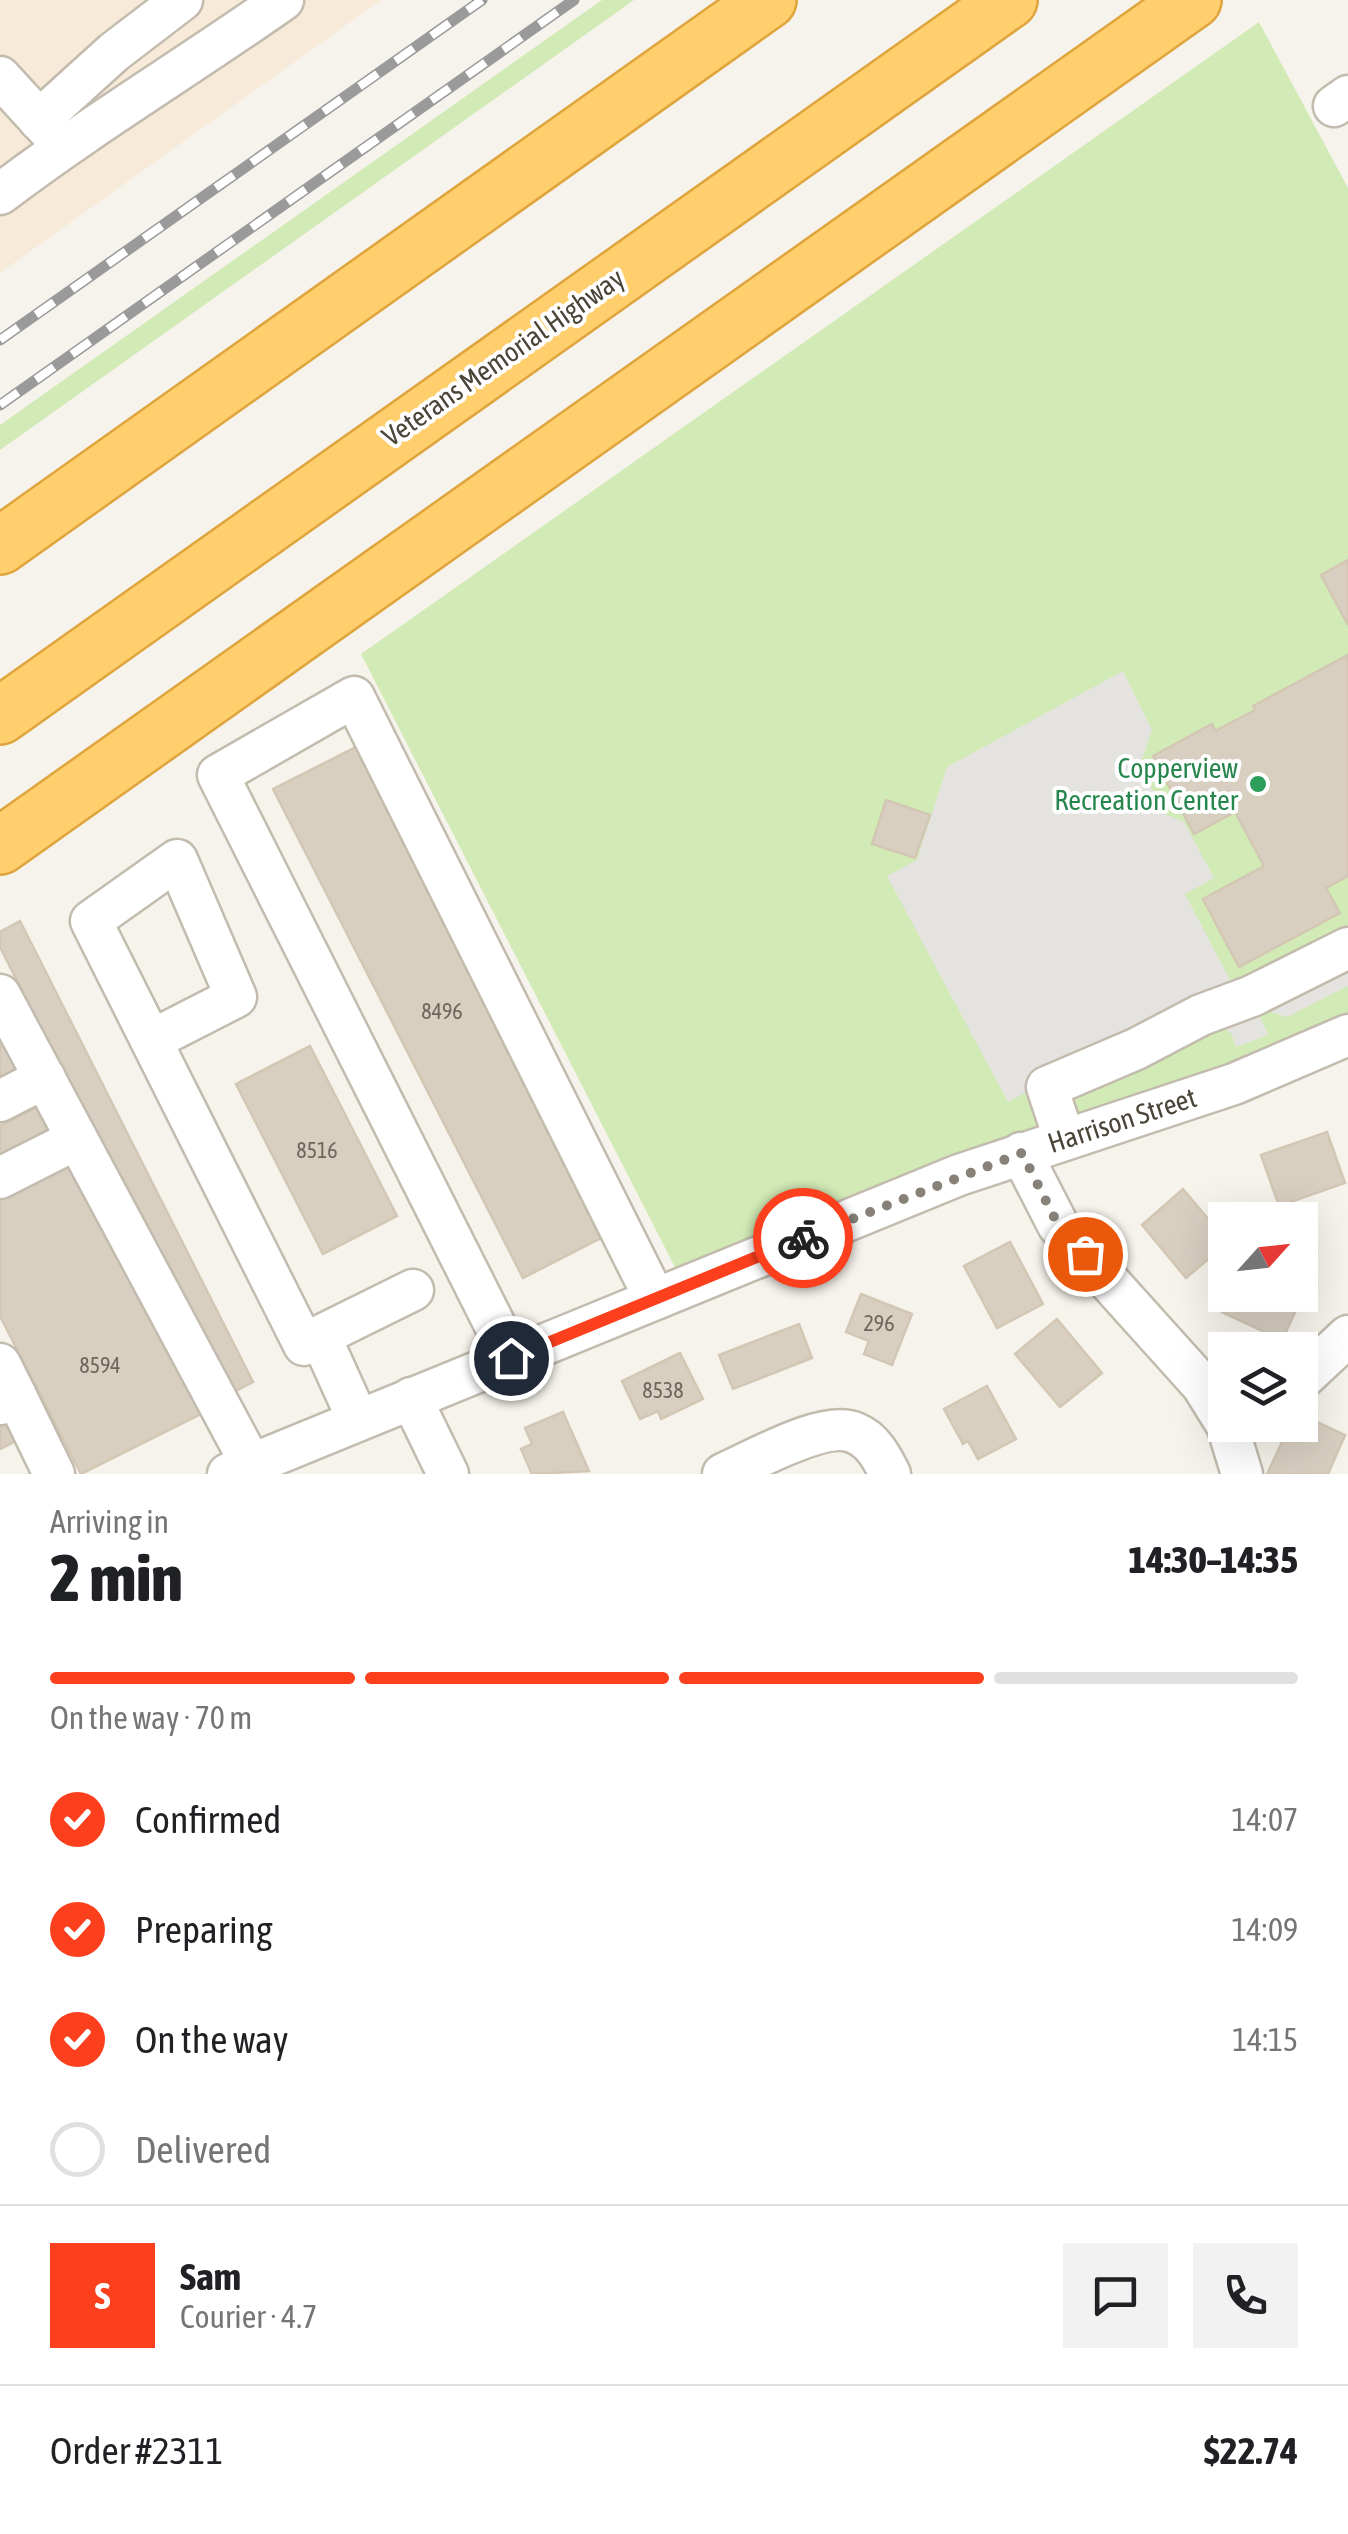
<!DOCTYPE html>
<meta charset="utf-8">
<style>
body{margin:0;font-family:"Asap Condensed",sans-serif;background:#f2f2f2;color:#202124;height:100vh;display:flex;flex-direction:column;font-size:38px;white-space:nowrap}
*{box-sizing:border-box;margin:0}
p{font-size:32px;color:#757577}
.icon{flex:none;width:55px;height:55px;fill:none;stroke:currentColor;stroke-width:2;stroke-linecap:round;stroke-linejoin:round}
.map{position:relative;height:1474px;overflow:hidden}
.details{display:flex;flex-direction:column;background:#fff;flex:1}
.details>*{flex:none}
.needle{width:65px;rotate:63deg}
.controls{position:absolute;left:1208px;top:1202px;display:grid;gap:20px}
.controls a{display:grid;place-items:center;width:110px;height:110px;border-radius:0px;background:#fff;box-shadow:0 10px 40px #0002;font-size:50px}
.pin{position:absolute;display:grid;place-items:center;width:85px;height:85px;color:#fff;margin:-42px;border:5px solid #fff;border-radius:50%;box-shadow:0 2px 10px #0007}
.courier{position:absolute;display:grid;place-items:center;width:100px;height:100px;margin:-50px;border:8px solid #fc3f1d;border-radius:50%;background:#fff;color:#222;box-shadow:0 2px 12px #0007}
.summary em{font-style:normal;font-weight:800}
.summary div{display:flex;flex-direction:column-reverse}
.summary{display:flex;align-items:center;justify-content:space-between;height:170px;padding:0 50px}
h1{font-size:65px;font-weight:800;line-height:75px}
.bar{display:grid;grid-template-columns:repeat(4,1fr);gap:15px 10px;align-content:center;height:120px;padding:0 50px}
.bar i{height:12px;border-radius:8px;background:#e0e0e0}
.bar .current{background:#fc3f1d}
.bar p{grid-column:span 4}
.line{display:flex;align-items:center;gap:25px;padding:0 50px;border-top:2px solid #e0e0e0}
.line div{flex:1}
.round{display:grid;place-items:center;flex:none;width:105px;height:105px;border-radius:0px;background:#f2f2f2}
ol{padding:0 50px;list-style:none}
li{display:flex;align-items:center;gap:30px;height:110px}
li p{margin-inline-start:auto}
li .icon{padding:10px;border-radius:50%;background:#fc3f1d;color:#fff;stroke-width:4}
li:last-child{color:#757577}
li i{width:55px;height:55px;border:5px solid #e0e0e0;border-radius:50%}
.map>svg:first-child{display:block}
.commercial{fill:#f7ead8}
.green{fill:#d2eab5}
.parking{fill:#e5e3e0}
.building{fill:#d8cfc1;stroke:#d3c7b4;stroke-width:2.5}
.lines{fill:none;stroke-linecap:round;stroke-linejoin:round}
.minor-casing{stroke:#c2bbae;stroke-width:45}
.highway-casing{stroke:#e0a43c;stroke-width:60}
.minor{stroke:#fff;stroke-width:40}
.highway{stroke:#ffcf6e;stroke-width:55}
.rail-casing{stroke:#9a9a9a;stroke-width:11}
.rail{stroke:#fff;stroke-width:8;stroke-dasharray:22;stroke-linecap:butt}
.done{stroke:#878178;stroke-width:10;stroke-dasharray:0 18}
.route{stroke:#fc3f1d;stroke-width:12}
.leisure-dot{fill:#2e9e5b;stroke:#fff;stroke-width:4}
.labels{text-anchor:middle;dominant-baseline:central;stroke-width:8;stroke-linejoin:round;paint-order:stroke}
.number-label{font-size:22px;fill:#6e675b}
.street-label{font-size:28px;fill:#4b4439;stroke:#fff}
.leisure-label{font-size:28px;fill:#27864d;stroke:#fff;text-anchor:end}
</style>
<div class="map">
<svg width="1348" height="1474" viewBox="0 0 1348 1474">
<rect width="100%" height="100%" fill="#f6f3ec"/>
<path class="commercial" d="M0,0h381l-381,273z"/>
<g class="green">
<path d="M602,0h32l-634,450v-25z"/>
<path d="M1259,22l89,166v826c-98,53 -211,79 -316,114 -121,41 -238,94 -354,145l-317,-619z"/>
</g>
<path class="parking" d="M1123,671l29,59 -12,35 25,49 19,8 30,56 -29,16 46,88 9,3 108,-57v58l-61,31 -28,-9 -1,4 10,23 -32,12 -5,-14 -10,-6 -191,63 -22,12 -121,-226 30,-16 30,-93z"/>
<g class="building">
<path d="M1348,560v65l-27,-50z"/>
<path d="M1348,655v221l-22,12 14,25 -101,54 -36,-68 61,-33 -29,-54 -41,22 -41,-78 59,-32 3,7 40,-21 -2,-4z"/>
<path d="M360,745l251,488 -88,45 -250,-489z"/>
<path d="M886,800l44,15 -15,43 -43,-14z"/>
<path d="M20,921l233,461 -27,14 -226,-449v-15z"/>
<path d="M3,1040l18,36 -21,11v-45z"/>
<path d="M310,1046l87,170 -74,38 -87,-170z"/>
<path d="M37,1107l15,29 -52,27v-37z"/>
<path d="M1327,1132l18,51 -66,23 -18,-51z"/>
<path d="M73,1161l128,253 -120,60 -81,-158v-118z"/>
<path d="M1183,1189l42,50v6l-39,33 -44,-53z"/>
<path d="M1010,1242l33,62 -46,24 -33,-62z"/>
<path d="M1300,1288l5,3 -23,49 -60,-28 7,-17h71z"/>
<path d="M861,1294l51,20 -20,51 -28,-11 5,-13 -23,-9z"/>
<path d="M1057,1319l45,54 -42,34 -45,-53z"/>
<path d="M799,1324l13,34 -79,31 -14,-34z"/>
<path d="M680,1353l23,46 -42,20 -3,-8 -18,8 -18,-38z"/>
<path d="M987,1386l29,53 -38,20 -10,-18 -5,3 -19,-35z"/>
<path d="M563,1412l26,59 -57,3 -11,-25 11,-5 -7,-16z"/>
<path d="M1300,1414l45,21 -17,39h-61l23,-49h10z"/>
<path d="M6,1416l12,24 -18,9v-30z"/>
</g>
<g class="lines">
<defs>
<g id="minor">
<path d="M0,77l57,62"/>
<path d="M1334,106l14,-10"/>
<path d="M39,120l75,-68 68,-52"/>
<path d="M0,194c91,-69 189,-128 283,-194"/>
<path d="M0,995l251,469"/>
<path d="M152,1040l84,-43 -59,-137 -86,61 213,424 16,-9"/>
<path d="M0,1101l45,-23"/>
<path d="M1064,1138l-17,-51 89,-38 65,-34 51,-19 96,-48"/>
<path d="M1021,1153l37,72 144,160 23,37"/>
<path d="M0,1178l77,-39"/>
<path d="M511,1357l-293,-582 136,-78 301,602"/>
<path d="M0,1364l16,32"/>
<path d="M1300,1381l48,-45"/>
<path d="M411,1398l37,76"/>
<path d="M0,1404l16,-8 38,78"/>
<path d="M358,1420l-38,-84 93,-46"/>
<path d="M1227,1425l15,49"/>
<path d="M228,1474l731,-299 275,-91 114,-49"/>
<path d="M723,1474c30,-13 102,-55 132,-41 18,7 27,25 35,41"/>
</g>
<g id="highway">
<path d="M0,546l768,-546"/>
<path d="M0,716l1009,-716"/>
<path d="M0,846l1193,-846"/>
</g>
</defs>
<use href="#minor" class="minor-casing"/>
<use href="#highway" class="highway-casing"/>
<use href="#minor" class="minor"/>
<use href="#highway" class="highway"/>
<defs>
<g id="rail">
<path d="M0,340l482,-340"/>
<path d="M0,405l574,-405"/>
</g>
</defs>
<use href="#rail" class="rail-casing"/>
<use href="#rail" class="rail"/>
</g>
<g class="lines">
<path class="done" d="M803,1238l219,-85 36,72 27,29"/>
<path class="route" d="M511,1358l292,-120"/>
</g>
<circle class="leisure-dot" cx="1258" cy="784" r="10"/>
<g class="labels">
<g class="number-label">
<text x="442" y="1011">8496</text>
<text x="317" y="1150">8516</text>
<text x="879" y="1323">296</text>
<text x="100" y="1365">8594</text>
<text x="663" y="1390">8538</text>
</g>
<g class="street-label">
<text transform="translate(503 357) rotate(-35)">Veterans Memorial Highway</text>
<text transform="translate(1122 1120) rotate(-18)">Harrison Street</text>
</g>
<g class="leisure-label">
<text x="1238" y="768">Copperview<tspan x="1238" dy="32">Recreation Center</tspan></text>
</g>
</g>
</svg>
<div class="controls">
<a><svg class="needle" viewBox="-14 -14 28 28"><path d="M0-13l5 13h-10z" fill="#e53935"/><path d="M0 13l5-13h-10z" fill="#757577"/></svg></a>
<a><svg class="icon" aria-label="layers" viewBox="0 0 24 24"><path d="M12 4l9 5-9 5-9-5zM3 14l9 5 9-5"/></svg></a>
</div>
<div class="pin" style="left:1085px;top:1254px;background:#ea580c"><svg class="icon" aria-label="bag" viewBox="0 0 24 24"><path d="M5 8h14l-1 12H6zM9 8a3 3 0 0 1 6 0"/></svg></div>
<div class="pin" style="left:511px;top:1358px;background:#1f2937"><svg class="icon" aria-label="home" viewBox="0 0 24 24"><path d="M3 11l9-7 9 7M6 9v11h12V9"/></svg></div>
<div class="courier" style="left:803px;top:1238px"><svg class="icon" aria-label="bike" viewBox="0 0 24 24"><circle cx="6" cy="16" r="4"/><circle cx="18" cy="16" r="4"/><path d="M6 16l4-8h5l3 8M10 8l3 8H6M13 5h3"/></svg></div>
</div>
<section class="details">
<div class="summary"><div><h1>2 min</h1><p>Arriving in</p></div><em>14:30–14:35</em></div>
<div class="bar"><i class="current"></i><i class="current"></i><i class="current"></i><i></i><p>On the way · 70 m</p></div>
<ol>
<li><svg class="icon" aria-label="check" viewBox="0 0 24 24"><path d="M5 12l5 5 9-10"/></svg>Confirmed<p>14:07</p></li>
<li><svg class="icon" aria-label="check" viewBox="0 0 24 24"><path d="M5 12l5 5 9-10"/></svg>Preparing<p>14:09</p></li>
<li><svg class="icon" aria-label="check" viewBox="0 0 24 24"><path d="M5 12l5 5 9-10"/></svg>On the way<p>14:15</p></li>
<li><i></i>Delivered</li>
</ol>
<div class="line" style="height:180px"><b class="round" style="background:#fc3f1d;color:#fff">S</b><div><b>Sam</b><p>Courier · 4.7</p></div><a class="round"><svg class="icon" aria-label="chat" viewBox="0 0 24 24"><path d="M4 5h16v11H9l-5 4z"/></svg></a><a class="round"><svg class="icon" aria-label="phone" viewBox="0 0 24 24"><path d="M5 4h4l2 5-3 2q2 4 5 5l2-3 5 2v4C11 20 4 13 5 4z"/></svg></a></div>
<div class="line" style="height:130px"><div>Order #2311</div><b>$22.74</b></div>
</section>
